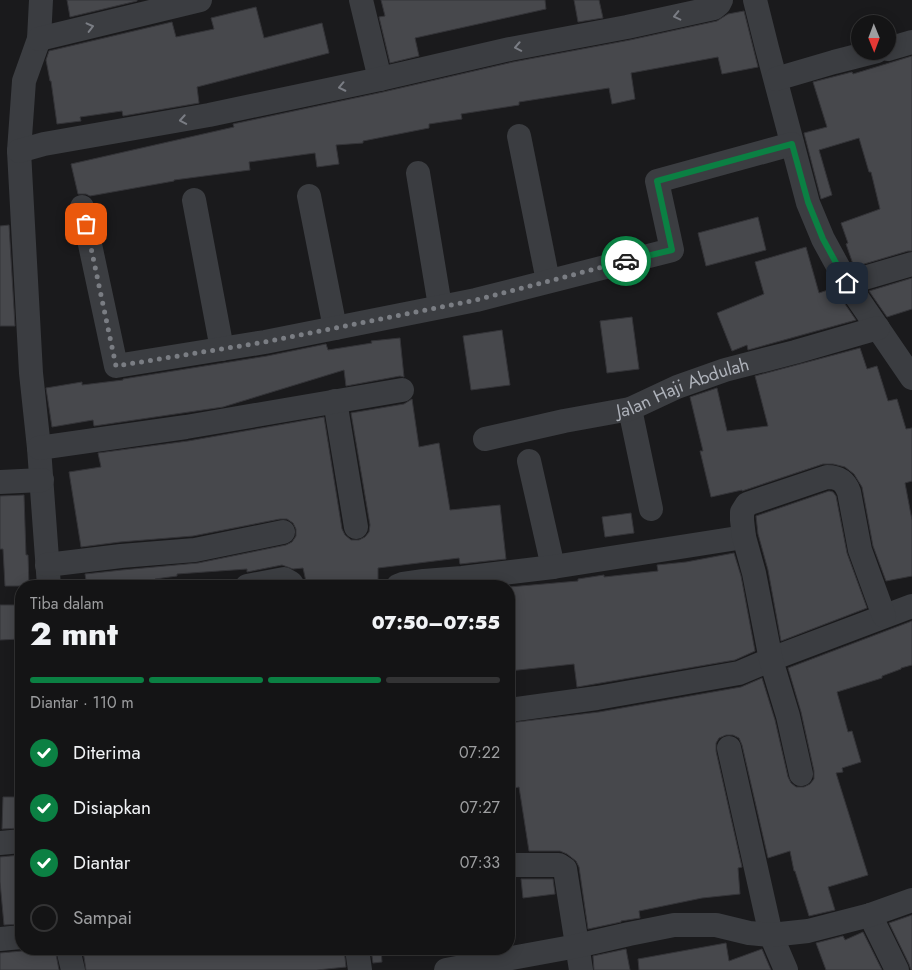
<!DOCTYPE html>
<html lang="id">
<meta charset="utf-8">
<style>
body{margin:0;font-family:Jost,sans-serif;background:#212122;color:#f1f3f6;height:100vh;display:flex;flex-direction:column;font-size:19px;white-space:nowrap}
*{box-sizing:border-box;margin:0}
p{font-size:16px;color:#9d9ea0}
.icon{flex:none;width:28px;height:28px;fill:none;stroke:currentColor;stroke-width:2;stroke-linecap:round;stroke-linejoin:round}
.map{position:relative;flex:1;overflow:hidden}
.side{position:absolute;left:15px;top:580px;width:500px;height:375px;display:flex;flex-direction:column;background:#141415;border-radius:20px;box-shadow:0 2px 12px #0003,0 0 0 1px #333334}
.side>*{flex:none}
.needle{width:32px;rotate:179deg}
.tools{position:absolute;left:851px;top:15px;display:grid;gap:10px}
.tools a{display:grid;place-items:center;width:45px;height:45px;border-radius:50%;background:#141415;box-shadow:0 2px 12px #0003,0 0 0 1px #333334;font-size:25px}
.pin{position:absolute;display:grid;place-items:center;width:42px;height:42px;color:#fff;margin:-21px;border-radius:10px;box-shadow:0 2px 8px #0006}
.courier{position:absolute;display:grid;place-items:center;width:50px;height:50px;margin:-25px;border:4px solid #0b8043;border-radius:50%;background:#fff;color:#222;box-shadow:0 1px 6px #0007}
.headline em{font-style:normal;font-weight:800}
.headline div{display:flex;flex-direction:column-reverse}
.headline{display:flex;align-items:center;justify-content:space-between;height:85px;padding:0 15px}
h1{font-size:32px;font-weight:800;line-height:38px}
.bar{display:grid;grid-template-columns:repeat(4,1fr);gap:8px 5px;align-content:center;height:60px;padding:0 15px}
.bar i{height:6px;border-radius:4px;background:#333334}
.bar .on{background:#0b8043}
.bar p{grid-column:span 4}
ol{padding:0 15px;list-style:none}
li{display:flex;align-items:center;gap:15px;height:55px}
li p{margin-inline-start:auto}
li .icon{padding:5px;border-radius:50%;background:#0b8043;color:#fff;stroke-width:4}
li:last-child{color:#9d9ea0}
li i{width:28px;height:28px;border:2px solid #333334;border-radius:50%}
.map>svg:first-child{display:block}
.building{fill:#47484c;stroke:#343438}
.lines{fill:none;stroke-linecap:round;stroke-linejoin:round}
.street{stroke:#3b3d41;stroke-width:24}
.oneway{stroke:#7a7d84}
.done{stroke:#7a7d83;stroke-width:5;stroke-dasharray:0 9}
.route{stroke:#0b8043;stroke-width:6}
.labels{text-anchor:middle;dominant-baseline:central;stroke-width:4.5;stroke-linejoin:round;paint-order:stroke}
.street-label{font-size:18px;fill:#aeb2ba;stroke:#151517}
</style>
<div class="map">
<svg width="912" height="970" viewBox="0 0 912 970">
<rect width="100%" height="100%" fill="#1a1a1c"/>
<g class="building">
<path d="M67,0h70v1l-67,16z"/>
<path d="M381,0h164l1,9 -131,29 4,18 -29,7 -11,-46 6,-1z"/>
<path d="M574,0h25l4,18 -25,4z"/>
<path d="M256,7l8,31 58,-15 7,30 -132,34 2,16 -76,13 -1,-5 -42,6 1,4 -24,3 -6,-43h-1l-4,-21 3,-9 123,-29 4,15 38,-8 -3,-11z"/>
<path d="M744,11l14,56 -36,7 -4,-17 -87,16 4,26 -23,5 -3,-16 -90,14v3l-58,9 1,5 -33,5v4l-66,13v2l-27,2 3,19 -22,3 -2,-14 -66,9 1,8 -76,10v1l-84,15 -4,-2h-8l-7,-30 163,-37 -1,-3 150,-32 130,-30 117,-22 87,-19 11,-7z"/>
<path d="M912,56v195h-4l-54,16 -8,-23 2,-1 -7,-20 39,-14 -9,-37h-2l-10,-34 -40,12 13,45 -11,4 -17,-66 23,-6 -14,-45 39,-10 1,2z"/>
<path d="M758,217l8,33 -60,16 -8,-33z"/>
<path d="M9,225l6,101h-15v-100z"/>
<path d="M806,247l13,46 15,-5 22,32 -108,30 -1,-5 -15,6 -15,-38 47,-19 -9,-32z"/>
<path d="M912,278v31l-25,8 -18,-26z"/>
<path d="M632,317l7,52 -32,4 -7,-52z"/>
<path d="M502,330l8,55 -39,5 -8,-54z"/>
<path d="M400,338l4,39 -4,-1 -54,10 -2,-16 -121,37 -129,19 -1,-6 -41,7 -6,-39 36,-6v3l41,-5v-1l144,-23 59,-12 2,6 44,-7 -1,-2z"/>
<path d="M860,348l7,21 10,-3 11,35 9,-2 9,30 6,-1v53l-7,2 7,37v56l-26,5 -13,-35 -11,-59 -8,-13 -9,-7 -12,-3h-10l-81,27v-1l-31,7 -11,-46h3l-13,-54 27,-9 10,43 41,-5 -13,-50z"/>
<path d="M412,399l7,48 20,-4 11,67 50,-5 6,54 -46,5 -1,-6 -81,10v18h-71l-4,-18 -10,1 -11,-4 -35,7v-3l-70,5v2l-22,3 1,6 -21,1h-48l-2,-12 37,-4 76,-7 88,-18 6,-3 4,-6v-7l-3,-6 -6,-4h-7l-87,17 -73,6 -39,5 -12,-75 32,-5 -3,-14 90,-12 136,-24 18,112 3,6 6,5h8l6,-3 4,-5 1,-7 -19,-112 53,-9z"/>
<path d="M829,491l4,1 3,4 11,57 20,55 -86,33 -13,-71 -10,-36 -2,-18z"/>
<path d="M24,495l2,60h2l1,31h-24l-2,-37h-3v-53z"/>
<path d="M631,513l3,20 -29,4 -3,-20z"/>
<path d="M734,553l7,23 14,75 -20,9 -158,27 -3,-23 -65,7v-84l69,-6v-2l26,-4v2l54,-6 -1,-6 29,-3z"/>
<path d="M0,605h21v34l-21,1z"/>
<path d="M912,621v44l-11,3v1l-19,7v2l-45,14 11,40 4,-1 9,31 -19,6 1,4 -7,1 32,102 -40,12 7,23 -26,6 -14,-45h-1l-4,-20 -22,7 -26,-113 -3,-7 -6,-3h-7l-7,3 -3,5v8l26,116 -4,1 2,26 -38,4 -63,13 1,7 -19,3v1l-33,7 -9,-62 -3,-6 -9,-7 -7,-3h-31l-10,-64 -10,2v-66l90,-11 142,-25 21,-9 13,42 13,57 3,6 5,4h8l6,-3 4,-5v-8l-13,-59 -13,-44z"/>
<path d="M3,797h18v31l-19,1z"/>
<path d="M21,855v69l-17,1 -4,-43v-25z"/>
<path d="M521,879h32l2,15 -32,4z"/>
<path d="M912,915v55h-1l-2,-6 -20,-41z"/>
<path d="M863,932l19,38h-56l-10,-27 27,-7 2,4z"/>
<path d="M726,943l3,18 33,-12 9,21h-132l-1,-11z"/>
<path d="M28,949h27l4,21h-59v-17l22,-2z"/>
<path d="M93,949h251l2,18 -29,3h-231l-3,-19z"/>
<path d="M371,949h10l1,13 -9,1z"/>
<path d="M626,949l4,21h-36l-1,-14z"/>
</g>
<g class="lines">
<g class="street">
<path d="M41,0l-2,39 -15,42 -5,70 12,222 8,75 10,138"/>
<path d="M361,0l19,79"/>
<path d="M755,0l12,48 41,155 15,36 24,44 65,95"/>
<path d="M39,39l161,-39"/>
<path d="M888,49l24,-7"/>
<path d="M776,79l58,-17 43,-11"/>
<path d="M519,136l29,145"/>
<path d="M19,151l25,-7 165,-29 171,-36 130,-30 117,-22 87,-19 5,-4 2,-4"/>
<path d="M418,173l22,133"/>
<path d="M309,196l26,132"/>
<path d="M194,200l28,149"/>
<path d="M82,207l34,159 149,-24 211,-42 196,-50 -15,-69 135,-37"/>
<path d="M847,283l65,-19"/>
<path d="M335,401l21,126"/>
<path d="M630,409l21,100"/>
<path id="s1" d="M485,439l79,-18 66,-12 47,-22 48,-17 70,-18 83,-24"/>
<path d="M39,448l147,-21 216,-37"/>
<path d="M529,461l24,106"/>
<path d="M0,482l42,-2"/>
<path d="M47,565l74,-9 74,-6 88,-18"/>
<path d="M247,586l37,-7 7,4 2,3"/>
<path d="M398,586l5,-2 21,-3 38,-3 91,-11 191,-30"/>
<path d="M509,710l88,-12 142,-25 43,-18 130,-49"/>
<path d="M729,748l42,187 15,35"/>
<path d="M801,774l-13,-58 -17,-56 -17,-87 -10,-36 -2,-17v-8l5,-8 80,-27c12,0 18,4 22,15l11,58 24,66"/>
<path d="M0,843l21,-2"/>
<path d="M509,865h50l6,4 16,101"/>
<path d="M870,915l27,55"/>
<path d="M0,939l21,-2"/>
<path d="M68,949l5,21"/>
<path d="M357,949l3,21"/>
<path d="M446,970l131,-24 52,-12 45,-9h42l33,8 22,2 37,-4 62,-16 42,-15"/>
</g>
</g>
<defs><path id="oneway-chevron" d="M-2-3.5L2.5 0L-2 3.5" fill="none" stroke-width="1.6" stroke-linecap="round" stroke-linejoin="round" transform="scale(1.25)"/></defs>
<g class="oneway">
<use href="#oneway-chevron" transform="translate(677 16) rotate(167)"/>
<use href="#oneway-chevron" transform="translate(90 27) rotate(-14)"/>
<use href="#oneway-chevron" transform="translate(518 47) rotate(169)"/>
<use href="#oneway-chevron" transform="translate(342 87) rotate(168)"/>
<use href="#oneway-chevron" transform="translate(183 120) rotate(170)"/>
</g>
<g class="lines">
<path class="done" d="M86,224l30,142 149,-24 211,-42 150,-39"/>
<path class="route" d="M626,261l46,-11 -15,-69 135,-37 16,58 15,37 24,44"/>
</g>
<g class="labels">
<g class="street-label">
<text stroke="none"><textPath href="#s1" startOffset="205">Jalan Haji Abdulah</textPath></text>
</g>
</g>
</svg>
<div class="tools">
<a><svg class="needle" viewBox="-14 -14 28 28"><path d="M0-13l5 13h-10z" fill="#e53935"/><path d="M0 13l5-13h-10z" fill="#9d9ea0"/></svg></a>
</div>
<div class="pin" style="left:86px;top:224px;background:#ea580c"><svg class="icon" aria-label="bag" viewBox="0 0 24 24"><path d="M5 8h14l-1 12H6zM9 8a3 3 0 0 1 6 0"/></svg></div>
<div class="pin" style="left:847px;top:283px;background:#1f2937"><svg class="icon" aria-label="home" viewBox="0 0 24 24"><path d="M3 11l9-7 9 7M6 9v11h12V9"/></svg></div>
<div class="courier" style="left:626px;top:261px"><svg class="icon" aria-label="car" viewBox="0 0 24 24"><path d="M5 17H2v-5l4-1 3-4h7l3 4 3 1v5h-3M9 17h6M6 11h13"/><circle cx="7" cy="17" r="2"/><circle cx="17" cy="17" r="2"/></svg></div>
<section class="side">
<div class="headline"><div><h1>2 mnt</h1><p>Tiba dalam</p></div><em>07:50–07:55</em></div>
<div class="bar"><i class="on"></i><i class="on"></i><i class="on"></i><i></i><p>Diantar · 110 m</p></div>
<ol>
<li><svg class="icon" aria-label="check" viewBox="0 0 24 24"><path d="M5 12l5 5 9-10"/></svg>Diterima<p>07:22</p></li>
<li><svg class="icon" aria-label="check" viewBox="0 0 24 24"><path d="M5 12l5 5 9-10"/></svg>Disiapkan<p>07:27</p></li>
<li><svg class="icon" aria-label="check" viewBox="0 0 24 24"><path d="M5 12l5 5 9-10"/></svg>Diantar<p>07:33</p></li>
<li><i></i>Sampai</li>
</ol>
</section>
</div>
